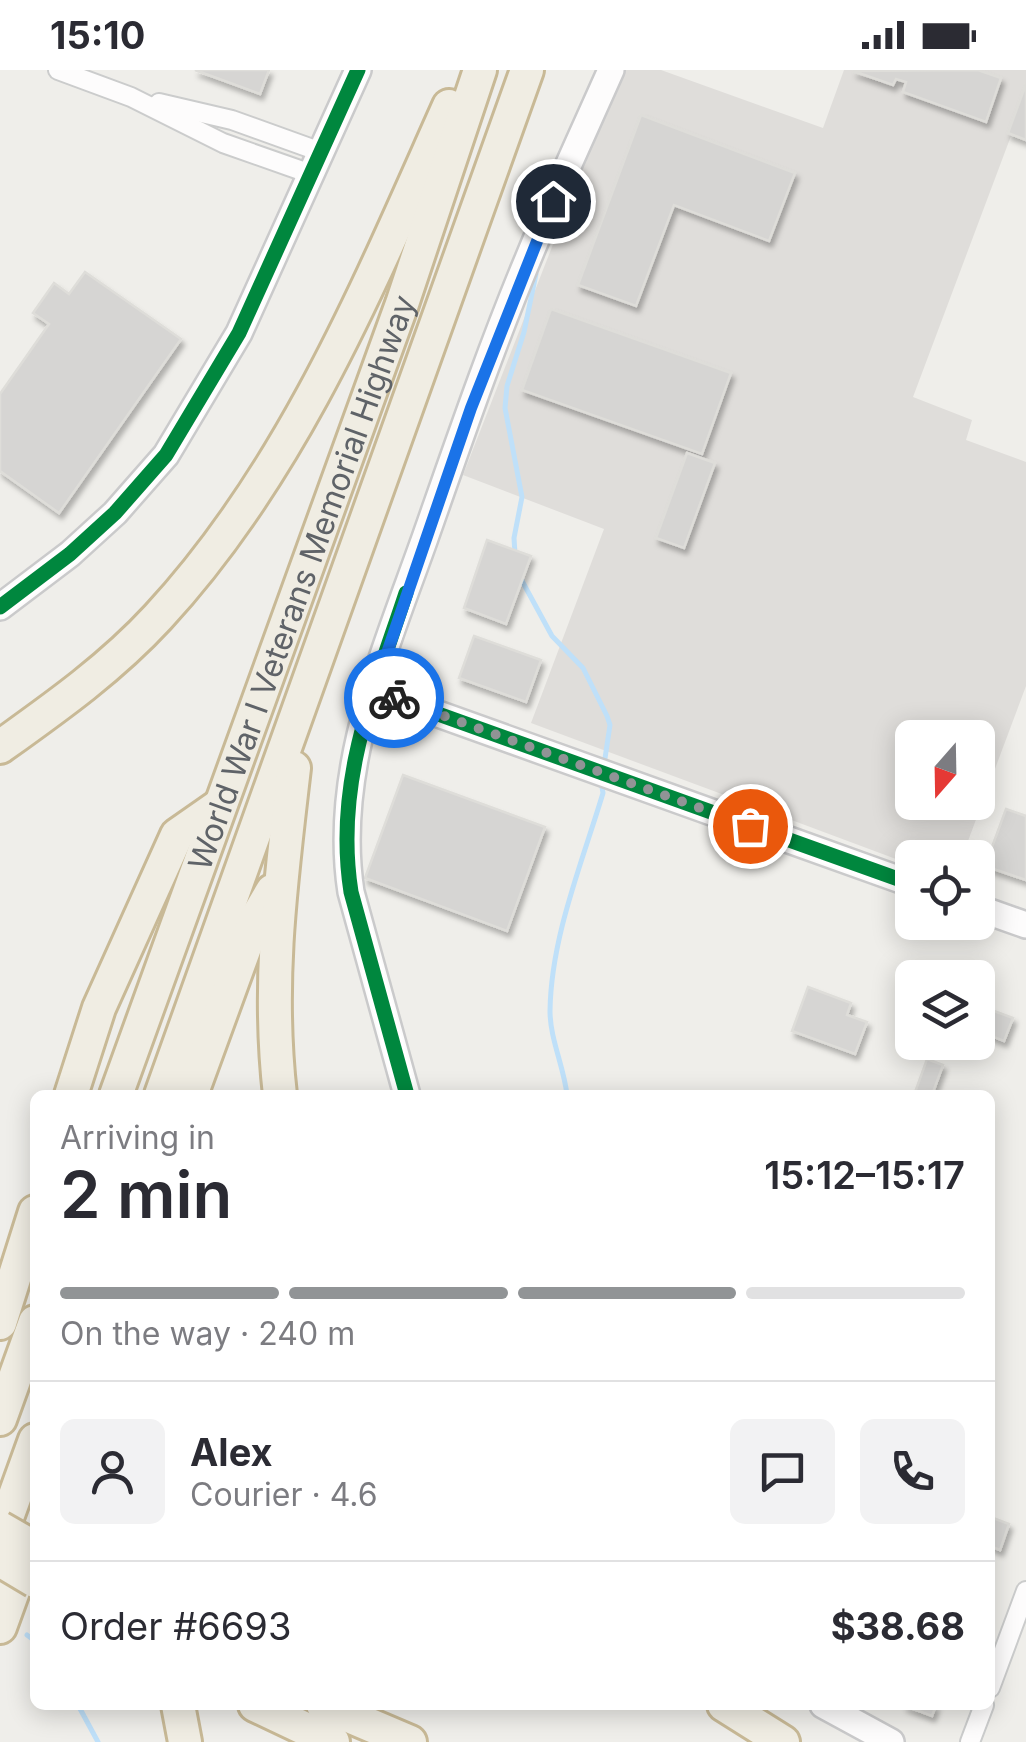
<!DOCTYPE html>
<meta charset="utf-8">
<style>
body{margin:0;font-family:Inter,sans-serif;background:#f2f2f3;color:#2b2b33;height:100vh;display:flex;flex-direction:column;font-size:38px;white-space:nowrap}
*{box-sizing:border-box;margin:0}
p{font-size:32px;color:#7c7c81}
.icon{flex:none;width:55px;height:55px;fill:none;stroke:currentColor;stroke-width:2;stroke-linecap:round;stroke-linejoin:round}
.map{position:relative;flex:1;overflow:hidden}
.drawer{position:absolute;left:30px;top:1020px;width:965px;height:620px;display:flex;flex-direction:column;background:#fff;border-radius:15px;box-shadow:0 5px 25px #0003}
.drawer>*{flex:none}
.needle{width:65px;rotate:200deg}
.tools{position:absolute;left:895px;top:650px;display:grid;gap:20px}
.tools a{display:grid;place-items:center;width:100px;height:100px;border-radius:15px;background:#fff;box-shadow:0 5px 25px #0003;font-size:50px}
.pin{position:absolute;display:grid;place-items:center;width:85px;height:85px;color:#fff;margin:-42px;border:5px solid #fff;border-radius:50%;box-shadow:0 2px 10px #0007}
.courier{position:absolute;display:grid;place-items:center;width:100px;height:100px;margin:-50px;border:8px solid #1a73e8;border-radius:50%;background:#fff;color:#222;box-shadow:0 2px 12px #0007}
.head em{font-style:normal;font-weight:600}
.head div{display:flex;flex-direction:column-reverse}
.head{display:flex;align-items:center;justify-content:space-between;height:170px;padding:0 30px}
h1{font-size:65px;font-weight:600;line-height:75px}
.bar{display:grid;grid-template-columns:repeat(4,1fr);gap:15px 10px;align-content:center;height:120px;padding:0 30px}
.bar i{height:12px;border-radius:8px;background:#e1e1e2}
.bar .current{background:#919496}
.bar p{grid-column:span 4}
.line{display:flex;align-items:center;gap:25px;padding:0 30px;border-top:2px solid #e1e1e2}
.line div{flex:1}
.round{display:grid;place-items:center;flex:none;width:105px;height:105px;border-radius:15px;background:#f2f2f3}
.status{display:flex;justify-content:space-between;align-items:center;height:70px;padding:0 50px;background:#fff;direction:ltr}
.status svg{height:28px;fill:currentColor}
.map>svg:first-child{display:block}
.industrial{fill:#dfddda;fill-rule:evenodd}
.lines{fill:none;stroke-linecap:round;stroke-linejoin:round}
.stream{stroke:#bfe0f9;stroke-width:5}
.building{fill:#d6d5d3;stroke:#deddd9;stroke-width:2.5;filter:url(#shadow)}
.street-casing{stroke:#cbcccc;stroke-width:22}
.secondary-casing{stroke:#cacacb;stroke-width:30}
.highway-casing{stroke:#c8b996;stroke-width:38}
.street{stroke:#fdfcfc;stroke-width:18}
.secondary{stroke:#fdfcfc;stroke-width:25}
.highway{stroke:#f0ede3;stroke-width:32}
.highway-bridge-casing{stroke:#c8b996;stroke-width:38;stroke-linecap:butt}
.highway-bridge{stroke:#f0ede3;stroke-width:32}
.cycleway-casing{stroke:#fff;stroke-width:21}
.cycleway{stroke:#00873e;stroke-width:15}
.done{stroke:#919496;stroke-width:10;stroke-dasharray:0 18}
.route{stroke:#1a73e8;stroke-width:12}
.labels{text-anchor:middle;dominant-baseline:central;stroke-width:8;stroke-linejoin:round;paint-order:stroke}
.street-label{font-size:32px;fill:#5f6368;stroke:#fff}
</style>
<div class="status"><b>15:10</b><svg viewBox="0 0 49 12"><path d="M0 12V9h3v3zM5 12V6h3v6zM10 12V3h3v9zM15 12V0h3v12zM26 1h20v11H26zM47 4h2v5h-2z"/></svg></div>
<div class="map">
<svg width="1026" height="1672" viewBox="0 0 1026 1672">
<defs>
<filter id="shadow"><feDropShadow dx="3" dy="5.5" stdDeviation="2.5" flood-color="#0004"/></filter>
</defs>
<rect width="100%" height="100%" fill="#efeeea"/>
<path class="industrial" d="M621,0h40l162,58 21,-58h182v26l-113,301 59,23 -6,20 60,22v224l-64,171 -50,1v7l-381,-142 73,-194 -141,-54zM912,668h66v64h-66z"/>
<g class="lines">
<g class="stream">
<path d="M515,484l-1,-16 8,-41 -17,-89 2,-22 17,-54 12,-58"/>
<path d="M521,509l31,57 31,32 24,48 3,9 -6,40"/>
<path d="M567,1025c-3,-28 -17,-56 -17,-84 1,-74 32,-148 53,-218l-2,-12"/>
<path d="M27,1565l8,6"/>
<path d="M78,1635l20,37"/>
</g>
</g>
<g class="building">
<path d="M195,0h74l-9,24z"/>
<path d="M978,0l23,8 -15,44 -83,-30 3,-10 -10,-3 -3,6 -40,-14z"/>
<path d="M1026,14v56l-18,-7z"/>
<path d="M641,45l154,58 -26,68 -95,-36 -38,101 -58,-21z"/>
<path d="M85,202l96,67 -122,174 -59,-42v-77l49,-70 -16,-11 21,-30 15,11z"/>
<path d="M551,239l180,64 -29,81 -180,-64z"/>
<path d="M687,383l28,10 -31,85 -28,-10z"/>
<path d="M487,470l44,16 -25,68 -42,-16z"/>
<path d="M474,566l67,24 -15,42 -67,-24z"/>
<path d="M403,705l142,52 -38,104 -142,-53z"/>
<path d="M1006,739l20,7v64l-41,-14z"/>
<path d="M808,917l43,16 -4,12 20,7 -12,32 -63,-23z"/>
<path d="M978,935l35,13 -9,23 -26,-10z"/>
<path d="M927,989l16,6 -11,30h-18z"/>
<path d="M993,1448l16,6 -9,26 -10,-4z"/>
<path d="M903,1635h33l-4,11z"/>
</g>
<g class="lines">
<defs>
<g id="street">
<path d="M58,0l73,27 92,46 88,31"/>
<path d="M159,33l73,17 89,32"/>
<path d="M990,1618l36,-97"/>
<path d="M970,1672l14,-37"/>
</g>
<g id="secondary">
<path d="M0,537l70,-53 45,-41 51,-58 73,-122 119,-263"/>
<path d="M374,621l538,193"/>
<path d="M978,838l48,17"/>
<path d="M407,1025l-56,-203c-19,-122 34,-241 74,-354 33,-94 65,-188 103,-279 26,-64 55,-126 83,-189"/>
<path d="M823,1635l68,37"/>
</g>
<g id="highway">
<path d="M0,677c56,-40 111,-79 158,-130 135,-146 211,-332 291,-511"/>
<path d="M71,1025l28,-87 78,-173 43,-30"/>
<path id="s1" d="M116,1025l286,-791 78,-234"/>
<path d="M161,1025l366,-1025"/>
<path d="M191,1025l64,-175 17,-29"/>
<path d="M280,1025c-13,-113 1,-215 14,-327"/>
<path d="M0,1253l35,-111"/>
<path d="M0,1349l35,-97"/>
<path d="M0,1467l35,-97"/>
<path d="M0,1557l29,-80"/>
<path d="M178,1635l7,37"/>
<path d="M255,1635l78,37"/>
<path d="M323,1635l87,37"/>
<path d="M724,1635l59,37"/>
</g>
</defs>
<use href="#street" class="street-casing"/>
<use href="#secondary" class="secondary-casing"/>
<use href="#highway" class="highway-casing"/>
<use href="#street" class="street"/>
<use href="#secondary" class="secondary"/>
<use href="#highway" class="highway"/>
<defs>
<g id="highway-bridge">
<path d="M0,1458l35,20"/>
<path d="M0,1490l35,21"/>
</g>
</defs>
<use href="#highway-bridge" class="highway-bridge-casing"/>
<use href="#highway-bridge" class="highway-bridge"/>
<defs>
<g id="cycleway">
<path d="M406,523c-33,100 -72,191 -55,299l56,203"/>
<path d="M0,537l70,-53 45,-41 51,-58 73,-122 119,-263"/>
<path d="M374,621l538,193"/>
</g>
</defs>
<use href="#cycleway" class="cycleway-casing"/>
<use href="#cycleway" class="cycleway"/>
</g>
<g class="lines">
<path class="done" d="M394,628l356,128"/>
<path class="route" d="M394,628l-20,-7 97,-283 82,-207"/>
</g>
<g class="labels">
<g class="street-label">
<text stroke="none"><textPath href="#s1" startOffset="545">World War I Veterans Memorial Highway</textPath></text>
</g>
</g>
</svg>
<div class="tools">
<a><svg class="needle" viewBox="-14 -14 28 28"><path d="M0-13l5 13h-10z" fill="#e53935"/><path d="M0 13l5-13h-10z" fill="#7c7c81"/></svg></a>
<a><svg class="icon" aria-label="locate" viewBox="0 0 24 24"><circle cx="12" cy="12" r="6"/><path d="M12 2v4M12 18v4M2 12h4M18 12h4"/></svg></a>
<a><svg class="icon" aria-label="layers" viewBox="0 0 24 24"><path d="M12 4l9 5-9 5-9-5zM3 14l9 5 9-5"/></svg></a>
</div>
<div class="pin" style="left:750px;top:756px;background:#ea580c"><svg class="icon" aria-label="bag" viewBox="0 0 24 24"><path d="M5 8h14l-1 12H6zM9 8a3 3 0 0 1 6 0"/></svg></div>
<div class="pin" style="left:553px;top:131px;background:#1f2937"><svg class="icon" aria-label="home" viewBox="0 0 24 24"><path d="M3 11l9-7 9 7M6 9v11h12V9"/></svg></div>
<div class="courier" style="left:394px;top:628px"><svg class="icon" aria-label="bike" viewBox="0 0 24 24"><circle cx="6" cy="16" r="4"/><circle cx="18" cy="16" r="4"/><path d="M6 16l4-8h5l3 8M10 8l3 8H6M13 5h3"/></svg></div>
<section class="drawer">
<div class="head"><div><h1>2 min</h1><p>Arriving in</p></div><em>15:12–15:17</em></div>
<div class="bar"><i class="current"></i><i class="current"></i><i class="current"></i><i></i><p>On the way · 240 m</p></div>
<div class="line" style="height:180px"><a class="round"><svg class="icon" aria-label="person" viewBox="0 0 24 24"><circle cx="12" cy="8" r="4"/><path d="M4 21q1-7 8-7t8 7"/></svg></a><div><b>Alex</b><p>Courier · 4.6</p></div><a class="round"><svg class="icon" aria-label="chat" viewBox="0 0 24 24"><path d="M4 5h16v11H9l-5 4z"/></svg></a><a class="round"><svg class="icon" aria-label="phone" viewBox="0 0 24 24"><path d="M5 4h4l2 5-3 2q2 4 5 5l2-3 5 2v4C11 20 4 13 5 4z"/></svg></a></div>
<div class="line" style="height:130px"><div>Order #6693</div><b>$38.68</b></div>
</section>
</div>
